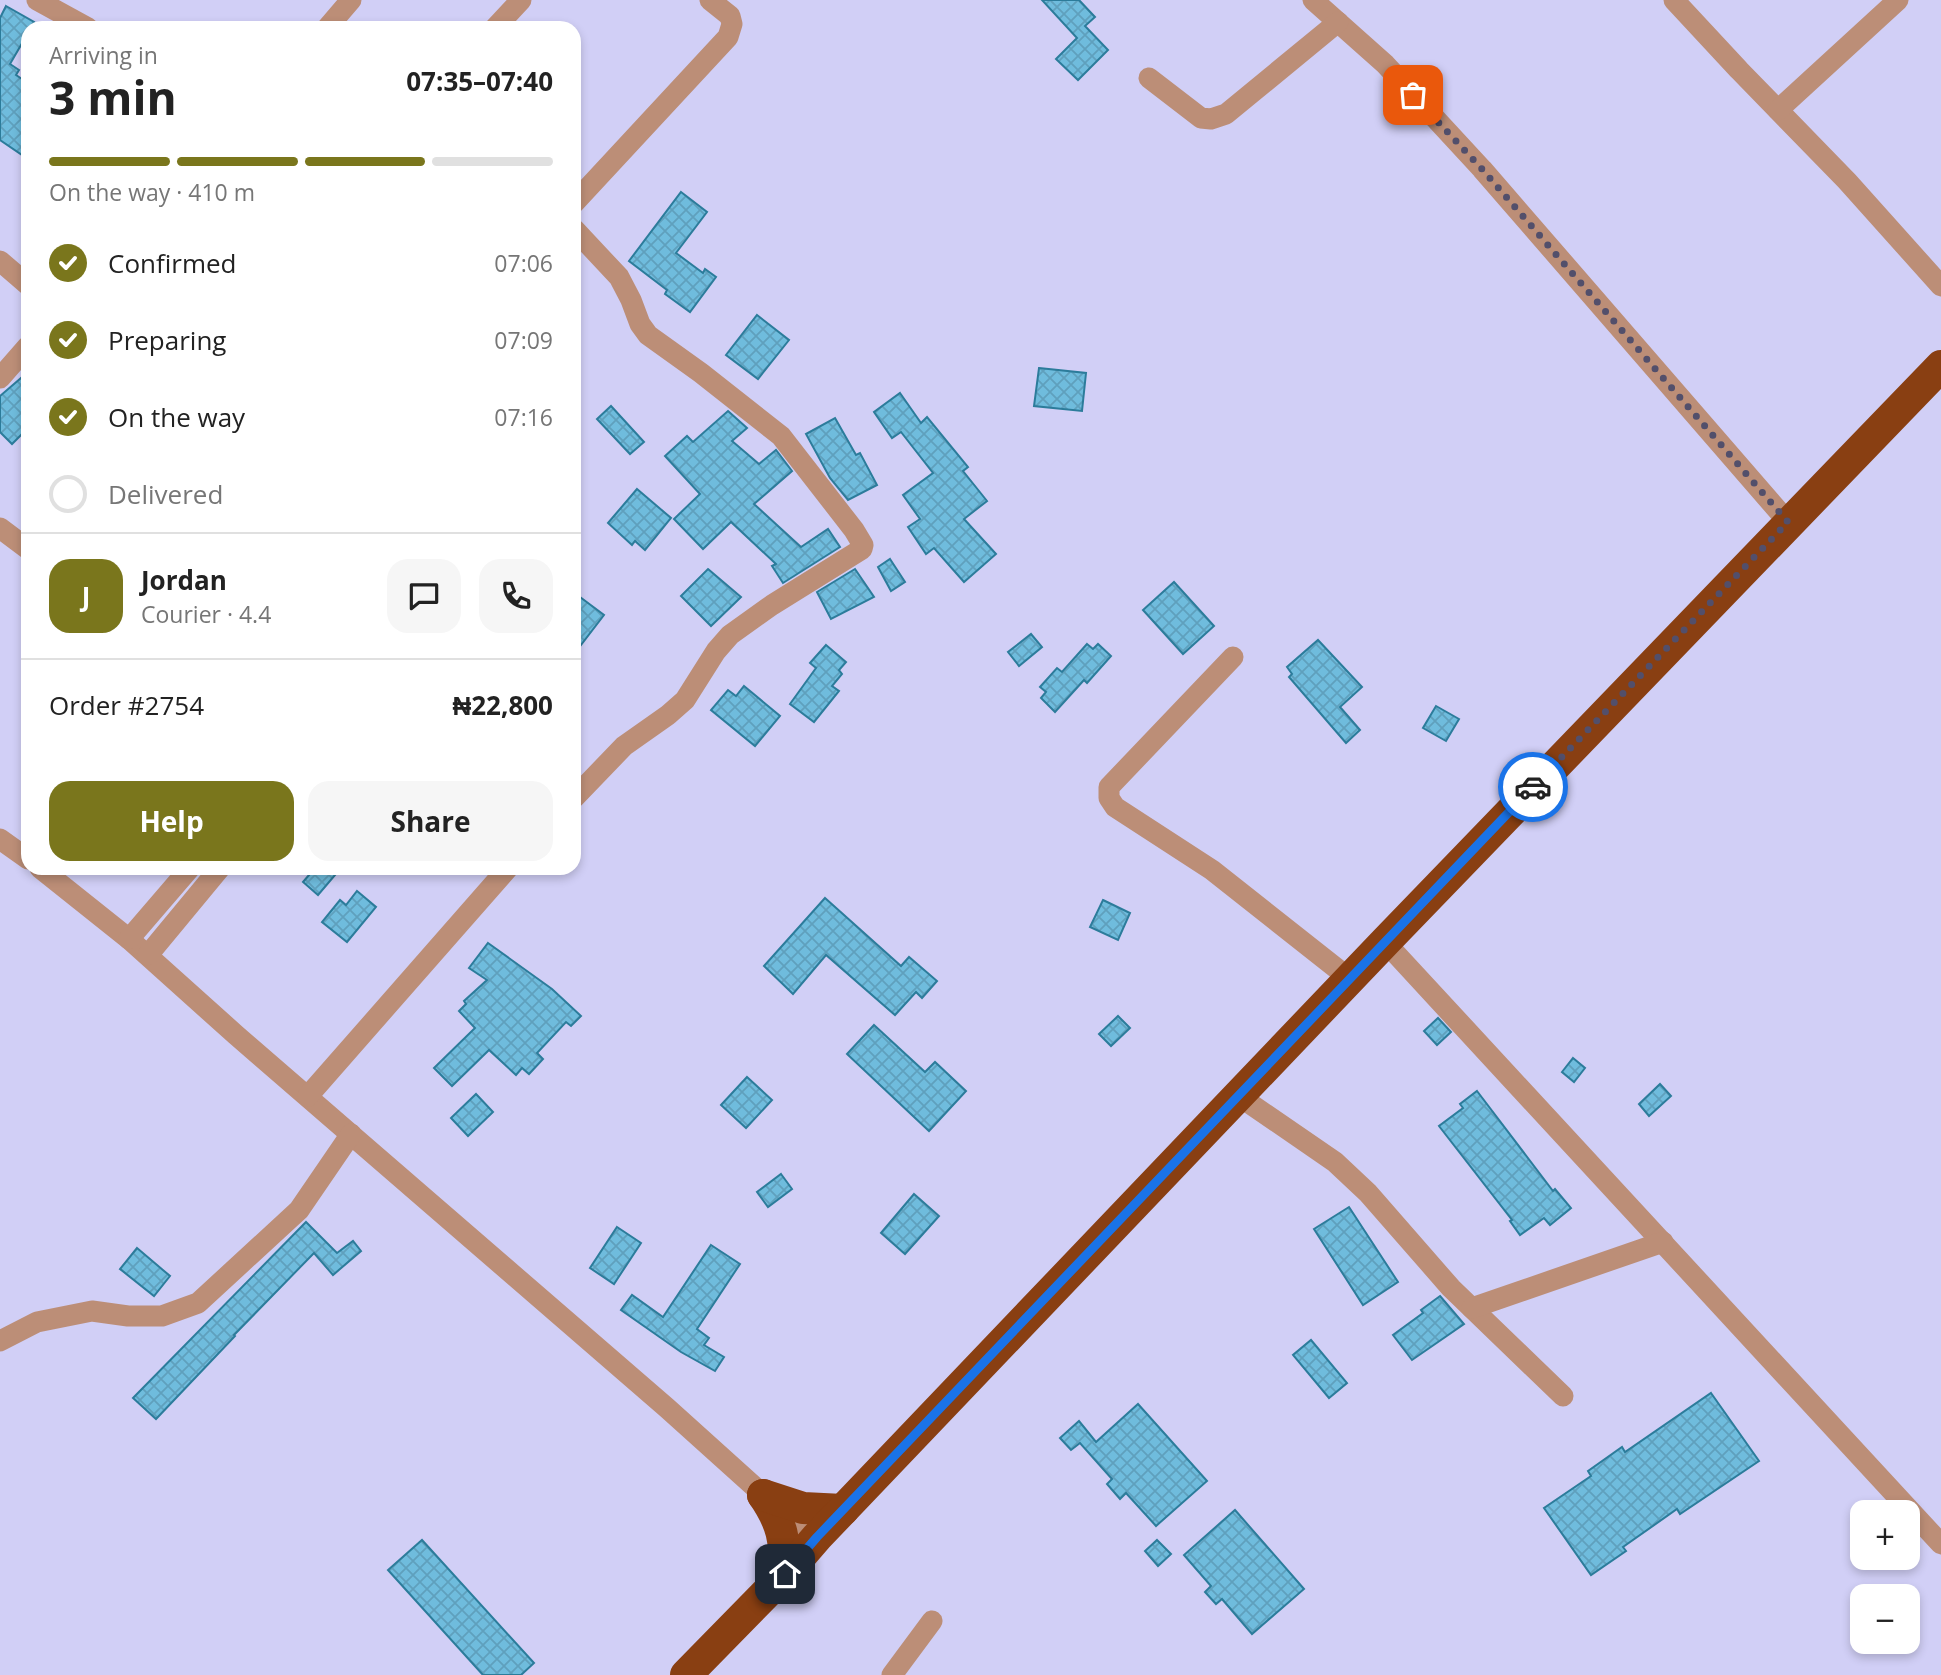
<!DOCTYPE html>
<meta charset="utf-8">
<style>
body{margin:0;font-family:"Open Sans",sans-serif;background:#f6f6f6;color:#222;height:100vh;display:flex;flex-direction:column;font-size:26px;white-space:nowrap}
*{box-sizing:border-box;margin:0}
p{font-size:23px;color:#767676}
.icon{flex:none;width:38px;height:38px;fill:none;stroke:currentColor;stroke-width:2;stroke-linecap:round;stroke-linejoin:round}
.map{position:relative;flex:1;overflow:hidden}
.side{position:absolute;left:21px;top:21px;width:560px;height:854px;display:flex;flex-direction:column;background:#fff;border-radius:21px;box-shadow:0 4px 10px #0003}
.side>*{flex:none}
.buttons{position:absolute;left:1850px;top:1500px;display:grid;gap:14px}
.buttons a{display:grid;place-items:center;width:70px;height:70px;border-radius:14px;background:#fff;box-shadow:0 4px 10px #0003;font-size:35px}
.pin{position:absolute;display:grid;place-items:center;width:60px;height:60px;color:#fff;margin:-30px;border-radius:14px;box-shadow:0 4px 10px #0006}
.courier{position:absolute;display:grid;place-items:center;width:70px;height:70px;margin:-35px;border:5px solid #1a73e8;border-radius:50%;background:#fff;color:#222;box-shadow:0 2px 9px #0007}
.head em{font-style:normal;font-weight:700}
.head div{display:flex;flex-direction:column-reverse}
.head{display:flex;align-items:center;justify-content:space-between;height:119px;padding:0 28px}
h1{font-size:46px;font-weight:700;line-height:52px}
.bar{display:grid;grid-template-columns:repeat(4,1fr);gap:10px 7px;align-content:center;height:84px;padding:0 28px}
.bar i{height:9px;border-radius:5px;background:#e0e0e0}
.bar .active{background:#7a761c}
.bar p{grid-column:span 4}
.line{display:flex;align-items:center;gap:18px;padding:0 28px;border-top:2px solid #e0e0e0}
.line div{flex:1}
.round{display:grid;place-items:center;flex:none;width:74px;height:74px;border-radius:21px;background:#f6f6f6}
ol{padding:0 28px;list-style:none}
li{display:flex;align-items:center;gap:21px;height:77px}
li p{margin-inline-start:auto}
li .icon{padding:7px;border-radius:50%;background:#7a761c;color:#fff;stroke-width:4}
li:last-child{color:#767676}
li i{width:38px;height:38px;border:4px solid #e0e0e0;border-radius:50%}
.action{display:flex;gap:14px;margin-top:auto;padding:14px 28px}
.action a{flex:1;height:80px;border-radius:21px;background:#7a761c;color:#fff;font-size:28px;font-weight:700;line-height:80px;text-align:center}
.action a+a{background:#f6f6f6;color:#222}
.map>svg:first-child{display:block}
.building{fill:url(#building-cross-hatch);stroke:#2c7c9b;stroke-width:2}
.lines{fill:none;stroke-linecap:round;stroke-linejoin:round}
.minor{stroke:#bc8e77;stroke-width:21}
.highway{stroke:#893f12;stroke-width:32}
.done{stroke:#524f6b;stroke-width:7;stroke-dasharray:0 12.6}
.route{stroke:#1a73e8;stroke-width:9}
</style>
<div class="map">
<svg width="1941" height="1675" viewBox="0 0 1941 1675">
<defs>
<pattern id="building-cross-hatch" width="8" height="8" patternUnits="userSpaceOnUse" patternTransform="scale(1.75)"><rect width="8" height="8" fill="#6fbcdd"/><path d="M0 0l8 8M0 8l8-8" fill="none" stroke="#5fa0bd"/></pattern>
</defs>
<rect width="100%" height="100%" fill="#d1cff6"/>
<g class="building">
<path d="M1042,0h37l16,17 -10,9 23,24 -30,30 -22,-21 21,-21z"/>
<path d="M6,6l28,16 -3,6h-3v5l-18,31 9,6 -3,5 12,8v76l-28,-19v-122z"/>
<path d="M681,192l26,20 -31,41 27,20 2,-4 11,8 -26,35 -25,-18 2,-4 -38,-29z"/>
<path d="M757,315l32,25 -31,39 -32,-24z"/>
<path d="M1039,368l47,5 -4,38 -48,-5z"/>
<path d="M28,372v56l-16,16 -12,-12v-36z"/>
<path d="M900,393l21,30 6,-6 41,50 -5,4 24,30 -23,18 32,35 -32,28 -30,-34 -8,6 -18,-27 12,-8 -17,-24 30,-22 -32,-41 -9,6 -18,-26z"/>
<path d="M611,406l33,36 -14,12 -33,-35z"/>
<path d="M728,411l19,17 -15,13 27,23 17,-14 16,21 -38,33 47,43 27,-18 12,18 -57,36 -11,-17 4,-2 -45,-42 -28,27 -29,-30 26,-25 -35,-38 22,-20 6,6z"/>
<path d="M835,418l21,37 4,-2 17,32 -29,15 -18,-22 -24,-44z"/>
<path d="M637,489l34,29 -26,32 -10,-9 -3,4 -24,-22z"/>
<path d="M890,559l15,23 -14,9 -13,-24z"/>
<path d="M708,569l33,28 -30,29 -30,-30z"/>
<path d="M855,569l19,28 -43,22 -14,-27z"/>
<path d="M1174,582l40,44 -31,28 -40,-44z"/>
<path d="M580,597l24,18 -30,39v-50z"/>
<path d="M1031,634l11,13 -23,19 -11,-14z"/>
<path d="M1318,640l44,47 -22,20 20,23 -14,13 -57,-66 3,-3 -5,-7z"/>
<path d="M1087,644l6,5 5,-5 13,12 -24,27 -3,-3 -29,32 -14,-14 5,-6 -6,-5 17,-19 5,4z"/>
<path d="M826,645l20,17 -7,8 3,4 -10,12 7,5 -25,31 -24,-18 26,-36 -6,-5z"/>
<path d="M744,686l36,30 -25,30 -44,-36 17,-20 8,6z"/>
<path d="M1436,706l23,13 -13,22 -23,-13z"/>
<path d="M315,868h26l-23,27 -15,-13z"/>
<path d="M357,891l19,16 -29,35 -25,-20 18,-22 6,5z"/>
<path d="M825,898l76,68 8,-9 28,24 -15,17 -6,-6 -21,23 -69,-60 -33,39 -29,-28z"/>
<path d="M1103,900l27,13 -12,27 -28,-13z"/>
<path d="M488,943l64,46 29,27 -10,10 -5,-4 -29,31 6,6 -14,15 -7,-6 -6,7 -27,-25 -37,36 -18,-18 41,-40 -16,-17 7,-7 -2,-3 23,-21 -18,-12z"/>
<path d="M1118,1016l12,12 -19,18 -12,-12z"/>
<path d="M1438,1018l13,14 -14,13 -13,-14z"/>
<path d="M874,1025l51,47 10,-10 31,29 -37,40 -82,-77z"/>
<path d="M1573,1058l12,10 -11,14 -12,-10z"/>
<path d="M747,1077l25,23 -26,28 -25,-23z"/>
<path d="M1660,1084l11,12 -22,20 -10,-12z"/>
<path d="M1477,1091l76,100 2,-2 16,19 -21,17 -6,-7 -24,17 -10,-14 2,-1 -73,-94 24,-18 -3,-4z"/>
<path d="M476,1094l17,18 -25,24 -17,-18z"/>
<path d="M781,1174l11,15 -24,18 -11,-15z"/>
<path d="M914,1194l25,22 -34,38 -24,-21z"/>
<path d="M1349,1207l49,75 -35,23 -49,-76z"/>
<path d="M306,1222l31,31 16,-12 8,10 -28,24 -19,-22 -80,82 1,1 -79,83 -23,-21z"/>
<path d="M617,1227l24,16 -27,41 -24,-16z"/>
<path d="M711,1245l29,19 -43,65 12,9 -5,7 20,12 -9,14 -34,-19 -60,-42 11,-15 31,22z"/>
<path d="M137,1248l33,28 -16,20 -34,-27z"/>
<path d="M1440,1296l24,28 -52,36 -19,-25 30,-22 -2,-3z"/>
<path d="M1311,1340l36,43 -18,15 -36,-43z"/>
<path d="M1711,1393l48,68 -79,53 -3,-5 -54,38 3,4 -35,24 -47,-67 47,-32 -3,-5 34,-24 3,5z"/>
<path d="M1138,1404l69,77 -51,45 -30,-33 -6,6 -13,-15 5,-5 -32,-36 -9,7 -11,-12 19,-17 17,21z"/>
<path d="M1235,1510l69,79 -52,45 -30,-35 -6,5 -11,-12 6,-6 -27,-31z"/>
<path d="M422,1540l112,123 -13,12h-38l-95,-105z"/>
<path d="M1157,1540l14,14 -13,12 -13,-15z"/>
</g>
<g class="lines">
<g class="minor">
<path d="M37,0l51,28"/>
<path d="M1313,0l72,64 97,105 306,353"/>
<path d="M1674,0l65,70 108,111 94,105"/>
<path d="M327,28l24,-28"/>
<path d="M495,28l26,-28"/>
<path d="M1149,78l52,40 10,1 15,-5 112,-92"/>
<path d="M1778,110l120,-110"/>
<path d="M574,203l154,-166 4,-13 -2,-8 -20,-16"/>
<path d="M574,229l45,48 12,23 9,24 8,11 53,38 80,63 73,94 9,15 -1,4 -90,56 -42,30 -14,16 -31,49 -17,15 -44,31 -50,52"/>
<path d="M0,261l28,24"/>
<path d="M0,378l28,-32"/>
<path d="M0,528l28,21"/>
<path d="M1233,657l-124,130v11l6,9 97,63 138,109"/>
<path d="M0,839l28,20"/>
<path d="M40,868l89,71 107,96 431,373 111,100 39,29"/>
<path d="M129,939l61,-71"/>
<path d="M1385,942l556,602"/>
<path d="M148,955l72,-87"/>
<path d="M308,1096l200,-228"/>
<path d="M1239,1096l96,66 33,31 83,95 112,108"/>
<path d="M1472,1308l191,-66"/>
<path d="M0,1341l37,-19 55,-11 36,5h34l36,-13 101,-93 52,-76"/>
<path d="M892,1675l40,-54"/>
</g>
<g class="highway">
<path d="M763,1495c20,29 22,45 22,79"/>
<path d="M763,1495l40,13 40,2"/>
<path d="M686,1675l99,-101 32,-37 568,-595 556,-576"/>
</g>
</g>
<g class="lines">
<path class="done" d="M1413,95l69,74 306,353 -255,265"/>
<path class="route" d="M785,1574l32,-37 716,-750"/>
</g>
</svg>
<div class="buttons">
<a>+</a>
<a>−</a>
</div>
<div class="pin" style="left:1413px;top:95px;background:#ea580c"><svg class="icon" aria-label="bag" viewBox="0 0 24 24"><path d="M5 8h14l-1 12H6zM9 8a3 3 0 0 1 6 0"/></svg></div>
<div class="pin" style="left:785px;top:1574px;background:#1f2937"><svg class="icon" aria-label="home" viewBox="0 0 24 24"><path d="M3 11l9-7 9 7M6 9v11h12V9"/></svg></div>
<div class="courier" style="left:1533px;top:787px"><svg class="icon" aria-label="car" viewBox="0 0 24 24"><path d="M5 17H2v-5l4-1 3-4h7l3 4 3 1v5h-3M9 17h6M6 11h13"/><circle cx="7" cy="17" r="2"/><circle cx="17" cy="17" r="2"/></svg></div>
<section class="side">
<div class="head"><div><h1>3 min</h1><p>Arriving in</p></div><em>07:35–07:40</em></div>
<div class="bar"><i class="active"></i><i class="active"></i><i class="active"></i><i></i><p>On the way · 410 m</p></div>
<ol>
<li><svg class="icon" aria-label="check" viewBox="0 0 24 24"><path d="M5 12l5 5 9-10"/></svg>Confirmed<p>07:06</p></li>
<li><svg class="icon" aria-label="check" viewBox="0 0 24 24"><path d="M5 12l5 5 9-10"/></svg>Preparing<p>07:09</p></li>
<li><svg class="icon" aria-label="check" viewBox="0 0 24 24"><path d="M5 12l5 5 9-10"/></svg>On the way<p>07:16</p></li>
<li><i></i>Delivered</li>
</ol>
<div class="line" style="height:126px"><b class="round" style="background:#7a761c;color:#fff">J</b><div><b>Jordan</b><p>Courier · 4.4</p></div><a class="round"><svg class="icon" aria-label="chat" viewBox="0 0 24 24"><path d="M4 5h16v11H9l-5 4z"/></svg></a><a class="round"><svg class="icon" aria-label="phone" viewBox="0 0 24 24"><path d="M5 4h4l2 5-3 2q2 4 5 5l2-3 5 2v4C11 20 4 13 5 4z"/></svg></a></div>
<div class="line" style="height:91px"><div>Order #2754</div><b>₦22,800</b></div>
<div class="action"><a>Help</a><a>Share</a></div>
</section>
</div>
